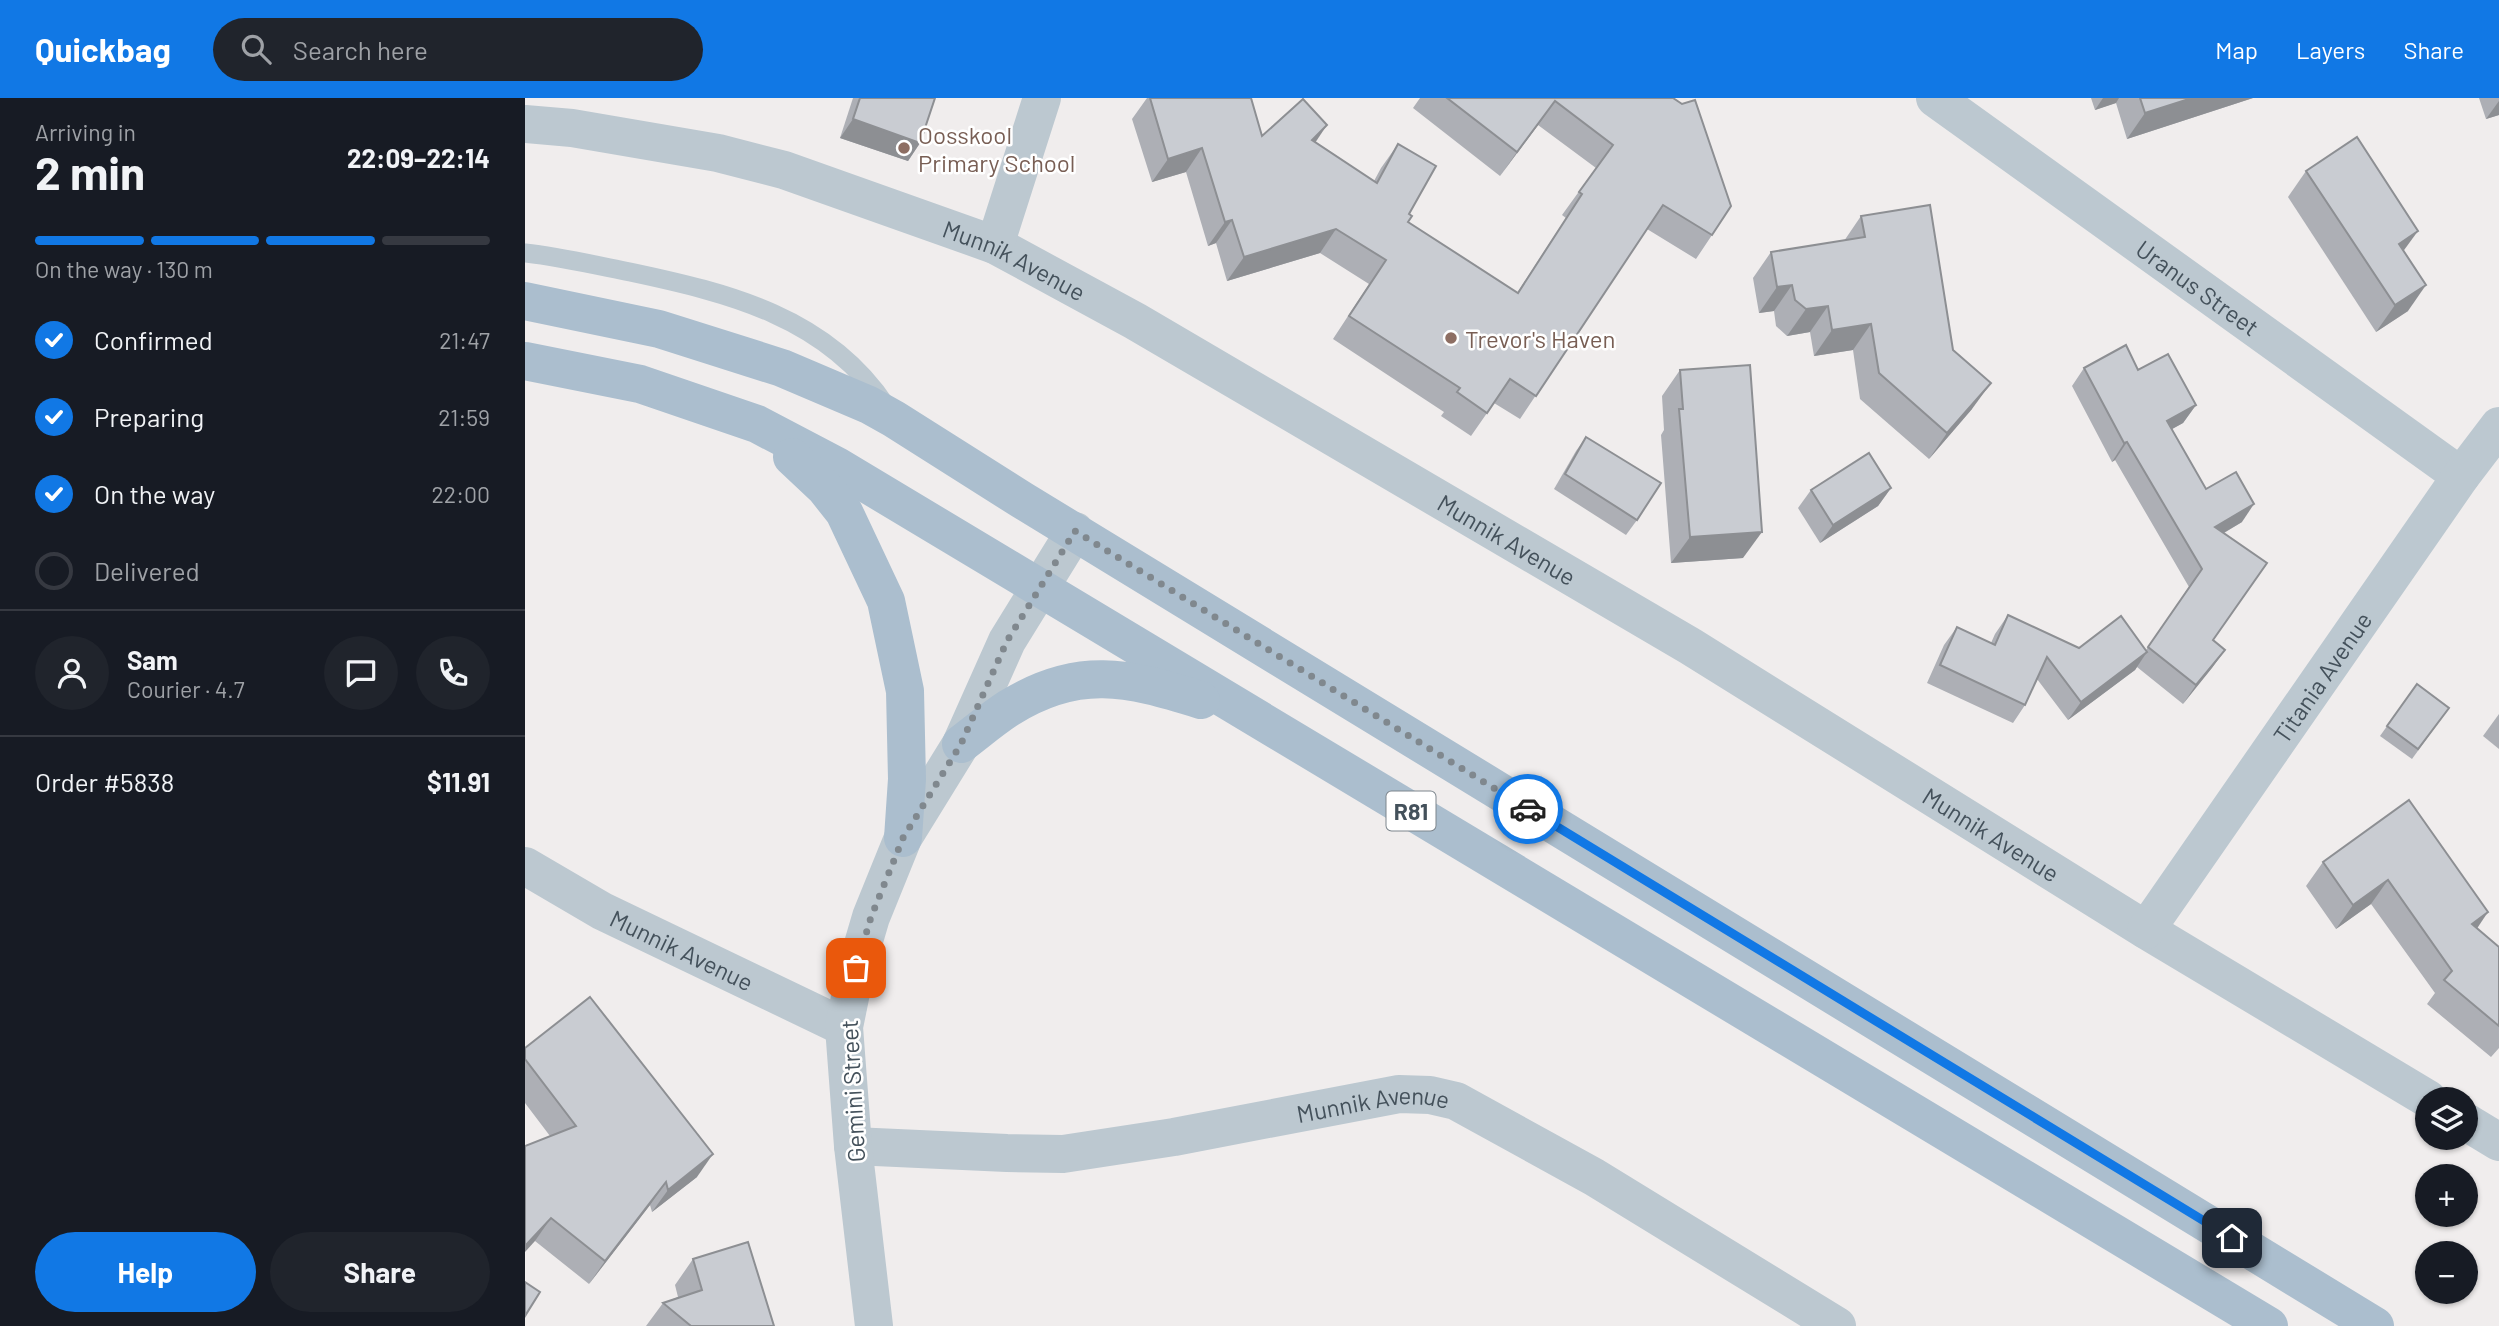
<!DOCTYPE html>
<meta charset="utf-8">
<style>
body{margin:0;font-family:Barlow,sans-serif;background:#20242c;color:#f1f3f6;height:100vh;display:flex;flex-direction:column;font-size:26px;white-space:nowrap}
*{box-sizing:border-box;margin:0}
p{font-size:23px;color:#9ea1a6}
.icon{flex:none;width:38px;height:38px;fill:none;stroke:currentColor;stroke-width:2;stroke-linecap:round;stroke-linejoin:round}
.map{position:relative;flex:1;overflow:hidden}
.panel{display:flex;flex-direction:column;background:#171b24;width:525px}
.panel>*{flex:none}
.buttons{position:absolute;left:1890px;top:989px;display:grid;gap:14px}
.buttons a{display:grid;place-items:center;width:63px;height:63px;border-radius:50%;background:#171b24;box-shadow:0 2px 5px #0004;font-size:35px}
.pin{position:absolute;display:grid;place-items:center;width:60px;height:60px;color:#fff;margin:-30px;border-radius:14px;box-shadow:0 4px 10px #0006}
.courier{position:absolute;display:grid;place-items:center;width:70px;height:70px;margin:-35px;border:5px solid #1178e5;border-radius:50%;background:#fff;color:#222;box-shadow:0 2px 9px #0007}
.head em{font-style:normal;font-weight:700}
.head div{display:flex;flex-direction:column-reverse}
.head{display:flex;align-items:center;justify-content:space-between;height:119px;padding:0 35px}
h1{font-size:46px;font-weight:700;line-height:52px}
.bar{display:grid;grid-template-columns:repeat(4,1fr);gap:10px 7px;align-content:center;height:84px;padding:0 35px}
.bar i{height:9px;border-radius:5px;background:#363941}
.bar .current{background:#1178e5}
.bar p{grid-column:span 4}
.line{display:flex;align-items:center;gap:18px;padding:0 35px;border-top:2px solid #363941}
.line div{flex:1}
.round{display:grid;place-items:center;flex:none;width:74px;height:74px;border-radius:37px;background:#20242c}
ol{padding:0 35px;list-style:none}
li{display:flex;align-items:center;gap:21px;height:77px}
li p{margin-inline-start:auto}
li .icon{padding:7px;border-radius:50%;background:#1178e5;color:#fff;stroke-width:4}
li:last-child{color:#9ea1a6}
li i{width:38px;height:38px;border:4px solid #363941;border-radius:50%}
.cta{display:flex;gap:14px;margin-top:auto;padding:14px 35px}
.cta a{flex:1;height:80px;border-radius:42px;background:#1178e5;color:#fff;font-size:28px;font-weight:700;line-height:80px;text-align:center}
.cta a+a{background:#20242c;color:#f1f3f6}
header{display:flex;align-items:center;gap:42px;box-sizing:border-box;height:98px;padding:0 35px;background:#1178e5;color:#fff}
header strong{font-size:33px}
nav{display:flex;gap:38px;margin-inline-start:auto;font-size:24px}
.search{width:490px;height:63px;background:#20242c;display:flex;align-items:center;gap:18px;box-sizing:border-box;padding:0 24px;border-radius:38px;color:#9ea1a6;font-size:26px}
main{display:flex;flex:1;min-height:0}
.map>svg:first-child{display:block}
.lines{fill:none;stroke-linecap:round;stroke-linejoin:round}
.service{stroke:#bcc8d0;stroke-width:19}
.minor{stroke:#bcc8d0;stroke-width:38}
.primary{stroke:#abbece;stroke-width:38}
.wall{fill:#adafb5}
.shaded-wall{fill:#8d8f93}
.building{fill:#c9ccd2;stroke:#8d8f93;stroke-width:2}
.done{stroke:#80888e;stroke-width:7;stroke-dasharray:0 12.6}
.route{stroke:#1178e5;stroke-width:9}
.education-dot{fill:#8d6e63;stroke:#fff;stroke-width:2.5}
.labels{text-anchor:middle;dominant-baseline:central;stroke-width:5;stroke-linejoin:round;paint-order:stroke}
.shield{fill:#fff;stroke:#7c858c;stroke-width:2}
.shield-label{font-size:23px;font-weight:bold;fill:#44515b}
.education-label{font-size:24px;fill:#785e54;stroke:#fff;text-anchor:start}
.street-label{font-size:24px;fill:#44515b;stroke:#fff}
</style>
<header>
<strong>Quickbag</strong>
<div class="search"><svg class="icon" aria-label="search" viewBox="0 0 24 24"><circle cx="10" cy="10" r="6"/><path d="M15 15l6 6"/></svg>Search here</div>
<nav><a>Map</a><a>Layers</a><a>Share</a></nav>
</header>
<main>
<section class="panel">
<div class="head"><div><h1>2 min</h1><p>Arriving in</p></div><em>22:09–22:14</em></div>
<div class="bar"><i class="current"></i><i class="current"></i><i class="current"></i><i></i><p>On the way · 130 m</p></div>
<ol>
<li><svg class="icon" aria-label="check" viewBox="0 0 24 24"><path d="M5 12l5 5 9-10"/></svg>Confirmed<p>21:47</p></li>
<li><svg class="icon" aria-label="check" viewBox="0 0 24 24"><path d="M5 12l5 5 9-10"/></svg>Preparing<p>21:59</p></li>
<li><svg class="icon" aria-label="check" viewBox="0 0 24 24"><path d="M5 12l5 5 9-10"/></svg>On the way<p>22:00</p></li>
<li><i></i>Delivered</li>
</ol>
<div class="line" style="height:126px"><a class="round"><svg class="icon" aria-label="person" viewBox="0 0 24 24"><circle cx="12" cy="8" r="4"/><path d="M4 21q1-7 8-7t8 7"/></svg></a><div><b>Sam</b><p>Courier · 4.7</p></div><a class="round"><svg class="icon" aria-label="chat" viewBox="0 0 24 24"><path d="M4 5h16v11H9l-5 4z"/></svg></a><a class="round"><svg class="icon" aria-label="phone" viewBox="0 0 24 24"><path d="M5 4h4l2 5-3 2q2 4 5 5l2-3 5 2v4C11 20 4 13 5 4z"/></svg></a></div>
<div class="line" style="height:91px"><div>Order #5838</div><b>$11.91</b></div>
<div class="cta"><a>Help</a><a>Share</a></div>
</section>
<div class="map">
<svg width="1974" height="1228" viewBox="0 0 1974 1228">
<rect width="100%" height="100%" fill="#f0eded"/>
<g class="lines">
<path class="service" d="M0,155c35,4 70,12 105,19 99,21 197,45 256,134"/>
<g class="minor">
<path id="s1" d="M1410,0l526,378"/>
<path id="s2" d="M0,26l47,4 146,25 66,17 211,75 140,76 555,325 456,284 282,169"/>
<path d="M470,147l47,-147"/>
<path id="s3" d="M0,768l77,45 242,116"/>
<path id="s4" d="M1621,832l315,-454 38,-50"/>
<path d="M1941,1024l33,20"/>
<path id="s5" d="M328,1048l154,7 56,1 111,-17 225,-43 31,1 26,6 138,76 243,149"/>
<path d="M349,1228l-21,-180 -9,-119 12,-59 15,-51 32,-79 58,-94 46,-103 68,-110"/>
</g>
<g class="primary">
<path d="M0,203l134,28 123,39 87,37 25,14 128,81 1353,826"/>
<path d="M0,263l115,23 117,40 80,42 1432,860"/>
<path d="M267,359l33,31 19,24 42,89 19,90 2,88 -4,59"/>
<path d="M436,646c16,-12 31,-25 48,-36 69,-43 118,-31 192,-8"/>
</g>
</g>
<g class="wall">
<path d="M328,0h81l-14,45 -12,18 -68,-23z"/>
<path d="M622,0h104l11,38 54,6 58,39 7,-13 17,-24 11,70 -1,8 109,71 49,-75 -4,-3 34,-47 -58,-43 -38,51 -87,-68 7,-10h253l39,137 -16,24 -49,-30 -127,190 -26,-16 -23,33 -30,-20 3,-4 -111,-73 36,-55 -49,-31 -93,28 -11,-38 -8,3 -22,-74 -34,10 -20,-63z"/>
<path d="M1566,0h162l-126,41 -11,-36 -21,7z"/>
<path d="M1954,0h20v17l-13,4z"/>
<path d="M1781,73l98,80 4,60 -32,21 -88,-135z"/>
<path d="M1336,118l92,134 19,59 -43,50 -69,-60 -7,-49 -39,6 -4,-24 -23,4 -11,-10 -2,-15 -15,2 -6,-35 18,-26 73,-11z"/>
<path d="M1559,270l54,2 58,35 -13,18 -11,6 34,60 36,33 -18,11 -11,107 12,10 -42,54 -46,-37 -2,3 -67,50 -31,-41 -12,26 -12,18 -86,-40 17,-38 13,-18 34,16 4,-9 13,-19 71,33 67,2 43,-63 -74,-127 -3,2 -40,-76z"/>
<path d="M1155,272l63,188 -72,5 -10,-128 3,-5 -2,-34z"/>
<path d="M1061,339l51,83 -11,15 -72,-46 22,-38z"/>
<path d="M1366,390l-13,18 -58,37 -22,-35 13,-18z"/>
<path d="M1892,586l32,24 -37,51 -32,-23z"/>
<path d="M1974,616v35l-16,-13z"/>
<path d="M1884,702l68,128 22,19v101l-8,9 -64,-53 8,-11 -64,-89 -35,25 -30,-43 17,-24z"/>
<path d="M0,950l172,129 -45,35 -2,-7 -61,79 -54,-43 15,-105 -25,-33z"/>
<path d="M168,1161l81,67h-128l17,-23 15,-6 -3,-12z"/>
</g>
<g class="shaded-wall">
<path d="M1578,0h16l-3,5 -21,7z"/>
<path d="M1667,0h61l-126,41 18,-26z"/>
<path d="M1030,3l-17,24 -38,51 17,-24z"/>
<path d="M1974,3v14l-13,4z"/>
<path d="M328,21l67,24 -12,18 -68,-23z"/>
<path d="M802,27l-16,24 1,-9z"/>
<path d="M677,50l-16,24 -34,10 16,-23z"/>
<path d="M707,122l-16,23 -8,3 17,-24z"/>
<path d="M811,131l-16,24 -93,28 17,-24z"/>
<path d="M1893,133l-19,26v-13z"/>
<path d="M1267,187l-18,26 -15,2 18,-26z"/>
<path d="M1901,187l-18,26 -32,21 19,-27z"/>
<path d="M1303,208l-18,26 -23,4 19,-27z"/>
<path d="M1346,226l-18,26 -39,6 18,-26z"/>
<path d="M1466,285l-19,26 -43,50 18,-26z"/>
<path d="M1671,307l-13,18 -29,16 13,-18z"/>
<path d="M1602,344l-12,18 -3,2 12,-19z"/>
<path d="M1366,390l-13,18 -58,37 13,-18z"/>
<path d="M1729,406l-12,18 -39,23 12,-18z"/>
<path d="M1237,434l-19,26 -72,5 19,-26z"/>
<path d="M1700,552l-13,18 -29,36 13,-19z"/>
<path d="M1622,554l-12,18 -67,50 13,-18z"/>
<path d="M1863,782l-17,24 -35,25 17,-24z"/>
<path d="M1963,814l-16,24v-12z"/>
<path d="M188,1056l-16,23 -45,35 16,-22z"/>
<path d="M141,1084l-16,23 -61,79 16,-23z"/>
<path d="M26,1120l-16,23 -10,11v-6z"/>
</g>
<g class="building">
<path d="M335,0h75l-15,45 -67,-24z"/>
<path d="M625,0h101l11,38 41,-37 24,26 -15,15 65,43 21,-39 38,22 -27,48 3,2 -4,6 110,71 64,-99 -3,-2 34,-47 -58,-44 -38,51 -70,-54h226l9,6 13,-4 36,106 -19,29 -49,-30 -127,191 -26,-17 -23,34 -30,-21 3,-4 -111,-72 37,-56 -50,-31 -92,28 -12,-37 -7,2 -23,-74 -34,11z"/>
<path d="M1615,0h52l-47,15z"/>
<path d="M1832,39l61,94 -19,13 27,41 -31,20 -89,-134z"/>
<path d="M1405,107l23,145 38,33 -44,50 -68,-60 -8,-49 -39,6 -4,-24 -22,3 -11,-9 -3,-15 -15,2 -6,-35 94,-15 -4,-21z"/>
<path d="M1601,247l12,25 30,-16 28,51 -29,16 39,68 30,-17 18,32 -39,23 52,36 -54,77 12,10 -29,35 -48,-38 54,-78 -75,-127 -3,1 -40,-75z"/>
<path d="M1225,267l12,167 -72,5 -11,-128h4l-3,-39z"/>
<path d="M1061,339l75,46 -24,37 -72,-46z"/>
<path d="M1344,355l22,35 -58,37 -22,-35z"/>
<path d="M1483,517l71,33 42,-32 26,36 -66,50 -34,-45 -22,48 -85,-40 17,-38 38,18z"/>
<path d="M1892,586l32,24 -31,41 -31,-23z"/>
<path d="M1884,702l79,112 -16,12 27,23v79l-55,-46 8,-9 -64,-91 -35,25 -30,-43z"/>
<path d="M65,899l123,157 -45,36 -2,-8 -61,79 -54,-43 -26,28v-100l51,-20 -51,-67v-11z"/>
<path d="M223,1144l26,84h-83l-28,-23 39,-13 -9,-31z"/>
<path d="M0,1184l15,10 -15,24z"/>
</g>
<g class="lines">
<path class="done" d="M331,870l15,-51 32,-79 58,-94 46,-103 68,-110 453,278"/>
<path class="route" d="M1003,711l704,429"/>
</g>
<g class="education-dot">
<circle cx="379" cy="50" r="7"/>
<circle cx="926" cy="240" r="7"/>
</g>
<g class="labels">
<rect class="shield" x="861.5" y="693.5" width="49" height="39" rx="5"/>
<g class="shield-label">
<text x="886" y="713">R81</text>
</g>
<g class="education-label">
<text x="393" y="36">Oosskool<tspan x="393" dy="28">Primary School</tspan></text>
<text x="940" y="240">Trevor's Haven</text>
</g>
<g class="street-label">
<text stroke="none"><textPath href="#s2" startOffset="511">Munnik Avenue</textPath></text>
<text stroke="none"><textPath href="#s1" startOffset="324">Uranus Street</textPath></text>
<text stroke="none"><textPath href="#s2" startOffset="1078">Munnik Avenue</textPath></text>
<text stroke="none"><textPath href="#s4" startOffset="308">Titania Avenue</textPath></text>
<text stroke="none"><textPath href="#s2" startOffset="1645">Munnik Avenue</textPath></text>
<text stroke="none"><textPath href="#s3" startOffset="178">Munnik Avenue</textPath></text>
<text transform="translate(327 993) rotate(-93)">Gemini Street</text>
<text stroke="none"><textPath href="#s5" startOffset="525">Munnik Avenue</textPath></text>
</g>
</g>
</svg>
<div class="buttons">
<a><svg class="icon" aria-label="layers" viewBox="0 0 24 24"><path d="M12 4l9 5-9 5-9-5zM3 14l9 5 9-5"/></svg></a>
<a>+</a>
<a>−</a>
</div>
<div class="pin" style="left:331px;top:870px;background:#ea580c"><svg class="icon" aria-label="bag" viewBox="0 0 24 24"><path d="M5 8h14l-1 12H6zM9 8a3 3 0 0 1 6 0"/></svg></div>
<div class="pin" style="left:1707px;top:1140px;background:#1f2937"><svg class="icon" aria-label="home" viewBox="0 0 24 24"><path d="M3 11l9-7 9 7M6 9v11h12V9"/></svg></div>
<div class="courier" style="left:1003px;top:711px"><svg class="icon" aria-label="car" viewBox="0 0 24 24"><path d="M5 17H2v-5l4-1 3-4h7l3 4 3 1v5h-3M9 17h6M6 11h13"/><circle cx="7" cy="17" r="2"/><circle cx="17" cy="17" r="2"/></svg></div>
</div>
</main>
